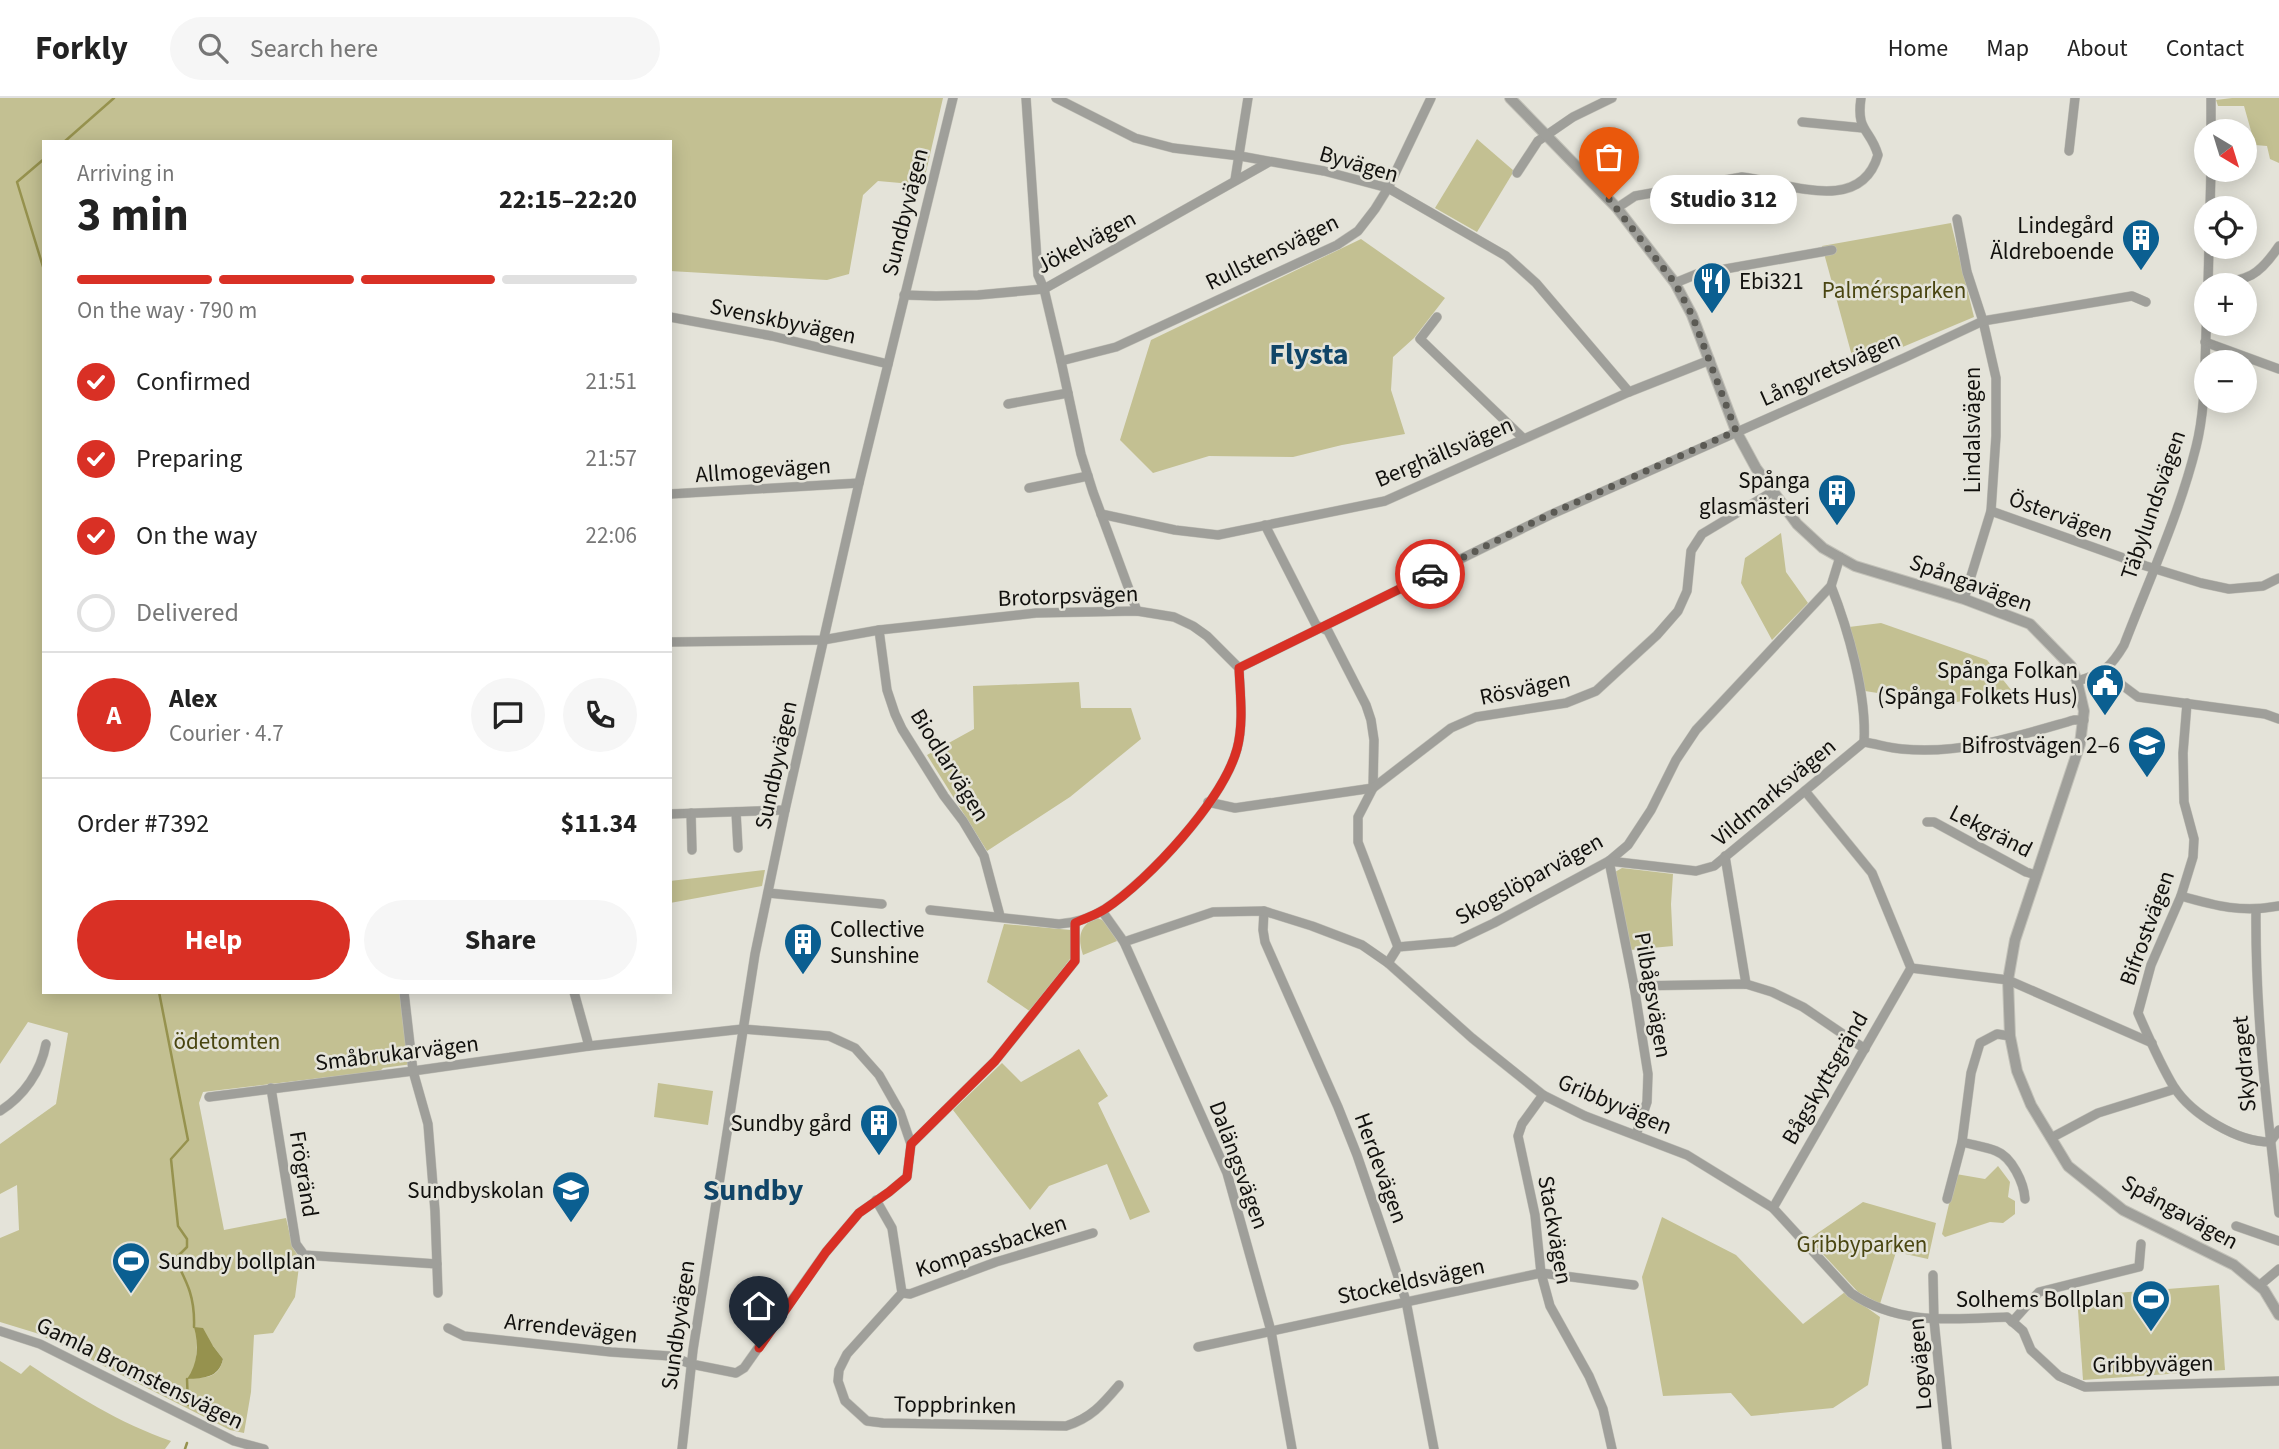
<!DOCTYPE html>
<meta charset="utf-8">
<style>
body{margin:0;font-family:"Source Sans 3",sans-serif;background:#f6f6f6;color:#222;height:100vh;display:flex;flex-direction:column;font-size:26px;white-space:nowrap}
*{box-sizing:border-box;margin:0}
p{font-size:23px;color:#767676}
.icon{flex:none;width:38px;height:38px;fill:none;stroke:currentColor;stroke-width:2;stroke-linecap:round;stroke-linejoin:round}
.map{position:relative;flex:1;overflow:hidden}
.sheet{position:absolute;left:42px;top:42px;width:630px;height:854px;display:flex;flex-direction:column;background:#fff;border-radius:0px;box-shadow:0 4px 18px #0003}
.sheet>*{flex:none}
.needle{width:46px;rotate:142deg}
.tools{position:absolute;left:2194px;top:21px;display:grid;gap:14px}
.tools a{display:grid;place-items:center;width:63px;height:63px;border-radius:50%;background:#fff;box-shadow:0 4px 18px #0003;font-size:35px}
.pin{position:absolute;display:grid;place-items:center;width:60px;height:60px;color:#fff;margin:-72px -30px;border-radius:50% 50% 50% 0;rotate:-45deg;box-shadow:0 0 7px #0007}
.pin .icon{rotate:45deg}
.courier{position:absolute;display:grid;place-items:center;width:70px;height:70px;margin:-35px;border:5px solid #d93025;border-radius:50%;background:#fff;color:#222;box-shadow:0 2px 9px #0007}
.bubble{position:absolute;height:49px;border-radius:24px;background:#fff;box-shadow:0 4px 18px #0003;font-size:23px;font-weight:700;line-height:49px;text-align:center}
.headline em{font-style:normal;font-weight:700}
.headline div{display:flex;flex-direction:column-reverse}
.headline{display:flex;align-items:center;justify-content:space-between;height:119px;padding:0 35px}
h1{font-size:46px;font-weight:700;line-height:52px}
.bar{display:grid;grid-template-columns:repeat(4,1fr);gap:10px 7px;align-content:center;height:84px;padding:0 35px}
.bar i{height:9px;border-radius:5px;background:#e0e0e0}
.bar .active{background:#d93025}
.bar p{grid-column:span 4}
.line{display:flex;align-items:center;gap:18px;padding:0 35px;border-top:2px solid #e0e0e0}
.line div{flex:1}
.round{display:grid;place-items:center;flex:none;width:74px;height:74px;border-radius:37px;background:#f6f6f6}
ol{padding:0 35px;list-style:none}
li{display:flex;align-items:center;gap:21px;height:77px}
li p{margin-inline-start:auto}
li .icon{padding:7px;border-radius:50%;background:#d93025;color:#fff;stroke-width:4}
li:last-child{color:#767676}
li i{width:38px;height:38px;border:4px solid #e0e0e0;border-radius:50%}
.action{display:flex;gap:14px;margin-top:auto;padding:14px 35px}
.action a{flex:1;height:80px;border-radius:42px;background:#d93025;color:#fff;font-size:28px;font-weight:700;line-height:80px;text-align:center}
.action a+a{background:#f6f6f6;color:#222}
header{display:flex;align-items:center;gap:42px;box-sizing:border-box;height:98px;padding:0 35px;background:#fff;border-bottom:2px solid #e0e0e0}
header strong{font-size:33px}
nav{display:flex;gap:38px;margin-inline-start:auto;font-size:24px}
.search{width:490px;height:63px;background:#f6f6f6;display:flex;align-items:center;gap:18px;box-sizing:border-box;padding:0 24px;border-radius:38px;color:#767676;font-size:26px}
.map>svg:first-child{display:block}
.green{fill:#c3c092;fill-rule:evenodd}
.water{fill:#96924e}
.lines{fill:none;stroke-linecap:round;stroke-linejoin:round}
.stream{stroke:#96924e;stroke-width:2.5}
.minor-casing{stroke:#c2c1b8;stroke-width:10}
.tertiary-casing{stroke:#c2c1b8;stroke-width:12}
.minor{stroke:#9f9f9a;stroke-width:9}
.tertiary{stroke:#9f9f9a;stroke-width:10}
.done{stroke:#5b5a54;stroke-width:7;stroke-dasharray:0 12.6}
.route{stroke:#d93025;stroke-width:9}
.labels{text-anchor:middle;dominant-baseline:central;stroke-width:5;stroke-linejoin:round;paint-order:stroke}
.street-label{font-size:23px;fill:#11100d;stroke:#e4e3d9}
.poi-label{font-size:23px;fill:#11100d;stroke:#e4e3d9;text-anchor:end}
.park-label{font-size:23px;fill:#494510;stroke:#e4e3d9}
.district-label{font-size:30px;font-weight:bold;fill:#104568;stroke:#e4e3d9}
</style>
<header>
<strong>Forkly</strong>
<div class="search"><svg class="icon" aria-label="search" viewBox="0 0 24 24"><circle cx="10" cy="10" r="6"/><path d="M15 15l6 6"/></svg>Search here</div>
<nav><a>Home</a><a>Map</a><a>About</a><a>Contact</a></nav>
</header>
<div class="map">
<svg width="2279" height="1351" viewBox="0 0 2279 1351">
<rect width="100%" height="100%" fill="#e4e3d9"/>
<g class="green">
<path d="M0,0h943l-20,87 -45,-4 -15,14 -14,79 -22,6 -157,-9v-129h-626v850h360l8,72 -29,4 -3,3 -177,21 -4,11 25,127 62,-12 7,30 7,11 -5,38 -22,36 -19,2 -3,57 -7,41 -14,-3 -156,-79 -38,-18 -36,-11v-84l19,-8 -2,-45 -17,9v-50l56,-40 12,-71 -40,-11 -28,42zM197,1238l16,10 10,13c-4,20 -19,19 -35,19l8,-11z"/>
<path d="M2232,0h47v65l-9,-4 -3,-13 -12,-1 -11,-39h-26l-2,-6z"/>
<path d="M1477,41l37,32 -37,61 -42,-24z"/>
<path d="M1951,125l23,94 -119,50 -33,-121z"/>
<path d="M1361,141l84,59 -31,40 -21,19 -2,33 14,44 -63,11 -49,12 -84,-1 -56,17 -33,-33 31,-100z"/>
<path d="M1781,435l5,39 22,31 -36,37 -31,-57 4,-25z"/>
<path d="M1881,525l106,37 25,31 -65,13 -82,-13 -16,-64z"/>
<path d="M1079,584l2,26h50l10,31 -71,58 -83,54 -60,-96 47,-26 -1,-43z"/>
<path d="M1622,770l51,6 -2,30 2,42 -43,4 -15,-78z"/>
<path d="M765,772l-3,16 -92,17v-22z"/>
<path d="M1096,820c11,1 17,14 21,23l-34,14c-5,-16 -5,-29 13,-37z"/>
<path d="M1004,826l67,6 -1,29 -39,53 -44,-30z"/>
<path d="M1079,951l29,47 -10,7 52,109 -20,8 -23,-56 -58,22 -19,24 -77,-100 49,-47 19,19z"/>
<path d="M658,985l55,8 -5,34 -54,-8z"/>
<path d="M1998,1068l12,16 -2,15 7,4v13l-12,9 -13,-1 -45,15 -3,-3 14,-60 29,5z"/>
<path d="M1863,1104l73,21 -8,36 -32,-7 -16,52 -22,-12 -49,-53z"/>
<path d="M1662,1119l74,38 67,69 42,-32 35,25 -12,68 -35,23 -82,8 -20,-23 -68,3 -21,-119z"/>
<path d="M2219,1187l6,85 -142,10 -6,-84z"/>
<path d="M0,1263l21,13 9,-9c45,30 89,58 141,76l-6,8h-165z"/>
</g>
<path class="water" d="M194,1229l9,1 10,18 10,13c-4,19 -19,19 -36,20 11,-15 12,-34 7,-52z"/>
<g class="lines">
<g class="stream">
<path d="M64,44l50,-44"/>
<path d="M44,61l-27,23 27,88"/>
<path d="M159,894l29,148 -17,19 7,67 9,13v8l-12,12c13,25 20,39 19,68"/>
<path d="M187,1281l1,26"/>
<path d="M185,1351l2,-6"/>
</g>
<defs>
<g id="minor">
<path d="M1026,0l12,177 6,14 17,72 20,93 12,38 44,119"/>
<path d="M1056,0l79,40 38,10 67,8 84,15 64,17 118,68 30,27 93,109"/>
<path d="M2211,0v33"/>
<path d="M1802,24l61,6"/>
<path d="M2069,53l6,-53"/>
<path d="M1517,75l21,-32 35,-24 39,-19"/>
<path d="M1235,82l13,-82"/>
<path d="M1617,110l18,-12 107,-19c42,4 118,40 136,-22 -8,-27 -22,-23 -17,-57"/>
<path d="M2210,110l1,-38"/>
<path d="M1957,121l10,53 16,49 13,57v58l-5,75 -27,88"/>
<path d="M1675,185l22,-9 135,-24"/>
<path d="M2208,187c39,-6 48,-5 71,-39"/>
<path d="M2208,187l1,-38"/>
<path d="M904,197l32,1 42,-1 66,-6 225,-127"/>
<path d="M670,219l102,19 116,28"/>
<path d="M1437,219l-17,22 103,99"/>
<path d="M2205,244l74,27"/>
<path d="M1061,263l55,-14 221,-102 21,-14 17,-22 13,-21 43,-90"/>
<path d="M1008,306l60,-11"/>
<path d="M1029,390l59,-12"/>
<path d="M670,396l189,-11"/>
<path d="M1991,413l155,55 55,17 28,6 34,-3 16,-8"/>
<path d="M1101,416l74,16 43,5 167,-34 244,-109 81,-32"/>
<path d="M1265,427l51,100 12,6 38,74 5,15 3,20 -1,48 -15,29v25l40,105"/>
<path d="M1831,488c17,43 36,109 33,156"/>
<path d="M879,532l8,60 8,24 7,15 42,67 19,25 21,35 16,60"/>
<path d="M670,544l153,-2 56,-10 157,-17 101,-2 37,6 19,9 14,10 32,32c1,25 5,55 -2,81 -14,51 -88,131 -132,160 -14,9 -30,14 -46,15l-129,-14"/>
<path d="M1239,570l311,-153 354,-157 79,-37 149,-25 14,6"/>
<path d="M2108,570l14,17 16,12 127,17 14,5"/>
<path d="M2077,583c26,-7 34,-14 47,-36 25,-65 55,-130 72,-198 11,-43 8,-89 11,-134"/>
<path d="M2187,605l-4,50 1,49 10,37 -1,18 -12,39 -30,69 -13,48c11,25 22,51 36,74 18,28 64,55 96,55l9,-12"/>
<path d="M1864,644c13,2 25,6 38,7 59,6 116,-13 172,-29h10"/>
<path d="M1805,693l67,82 39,95"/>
<path d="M1208,704l27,6 138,-20 78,-60 25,-11 90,-14 30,-12 61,-56 21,-24 9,-20 4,-40 11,-17 70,-42"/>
<path d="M736,714l2,36"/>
<path d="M691,715l1,37"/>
<path d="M670,716l115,-4"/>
<path d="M1927,724h7l92,50 10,3"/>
<path d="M1725,758l21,128"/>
<path d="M768,795l114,11"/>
<path d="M2181,798c35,10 61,17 98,10"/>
<path d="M2256,812c-1,102 11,202 23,303"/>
<path d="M1102,813l22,31 103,231 44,158 21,118"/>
<path d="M1264,813l-1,19 2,12 73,165 19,48 32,94 17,52 28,148"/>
<path d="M1124,844l89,-30 51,-1 48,15 50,19 26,18 84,75 71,57 42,21 102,39 86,53 78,85c48,33 101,26 156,24l16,14 8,19 28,26 26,11 194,-6"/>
<path d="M1388,865l10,-16 56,-5 40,-19 115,-62 19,-16 23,-35 25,-50 20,-30 135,-144 9,-29"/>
<path d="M1911,870l97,12 144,63"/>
<path d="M1634,888l112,-2 26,8 31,15 62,42"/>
<path d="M404,894l9,79 15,53 7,87 3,82"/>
<path d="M574,894l15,54"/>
<path d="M2010,938l-13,-2 -17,9 -9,30 -9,69c11,3 24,5 34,9 16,6 28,32 29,48"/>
<path d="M271,990l25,156 8,11 133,9"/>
<path d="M1543,997l-21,29 -4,12 17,79 6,58 9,33 39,70 14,33 9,40"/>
<path d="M209,999l204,-26 176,-25 154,-17 86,7 26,12 24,27 21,37 11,32 -4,33 -18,15 -30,21 -33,39 -82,116 -8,5 -45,-9 -21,-8 -59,-4 -147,-16 -16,-8"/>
<path d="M0,1013c24,-15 41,-40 46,-67"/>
<path d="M1636,1037l11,-33 1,-28 -14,-88 -25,-125 87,10 18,-5 150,-124"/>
<path d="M2051,1040l47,-25 77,-24"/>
<path d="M911,1046l84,-83 80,-100v-38"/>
<path d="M1947,1101l15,-57"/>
<path d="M876,1102l16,28 10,65 -55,61 -8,16 -1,11 7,20 22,20 16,2 183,3c25,-8 36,-21 53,-41"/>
<path d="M1773,1110l138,-240"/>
<path d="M2236,1128l43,15"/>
<path d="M1933,1177l1,45 13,129"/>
<path d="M2260,1187l19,-16"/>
<path d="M902,1195l8,1 86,-32 97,-29"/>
<path d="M2012,1224l27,-30 100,-25 2,-23"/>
<path d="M0,1233l40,13 194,97 30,8"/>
<path d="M1198,1249l343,-74 93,12"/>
<path d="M682,1351l11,-99 62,-396 30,-144 74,-327 94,-385"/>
</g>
<path id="tertiary" d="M1510,0l107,110 58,75 17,32 44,116 20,37 41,56 26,24 32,18 109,33 66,25 41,42 6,15 7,30 -4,33 -65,196 -7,40 2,56 7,35 14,34 37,61 55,44 111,55 30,25 15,25"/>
</defs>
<use href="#minor" class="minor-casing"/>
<use href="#tertiary" class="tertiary-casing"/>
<use href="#minor" class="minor"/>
<use href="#tertiary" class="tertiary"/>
</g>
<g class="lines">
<path class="done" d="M1430,476l120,-60 186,-83 -44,-116 -17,-32 -66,-84"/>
<path class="route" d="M759,1250l67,-96 33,-39 30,-21 18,-15 4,-33 84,-83 80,-100v-38c10,-5 21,-8 30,-14 44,-29 118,-109 132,-160 7,-26 3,-56 2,-81l191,-94"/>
</g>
<defs>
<symbol id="building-pin" viewBox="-11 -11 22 30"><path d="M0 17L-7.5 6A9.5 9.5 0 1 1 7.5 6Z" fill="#0b5f91" stroke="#e4e3d9"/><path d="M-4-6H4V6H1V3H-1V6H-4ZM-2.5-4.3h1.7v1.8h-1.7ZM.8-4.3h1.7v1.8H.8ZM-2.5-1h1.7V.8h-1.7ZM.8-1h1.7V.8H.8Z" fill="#fff"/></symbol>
<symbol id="restaurant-pin" viewBox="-11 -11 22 30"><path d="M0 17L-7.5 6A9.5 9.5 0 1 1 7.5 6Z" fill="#0b5f91" stroke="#e4e3d9"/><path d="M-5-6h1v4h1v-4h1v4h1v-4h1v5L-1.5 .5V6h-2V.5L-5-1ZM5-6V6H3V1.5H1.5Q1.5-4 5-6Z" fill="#fff"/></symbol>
<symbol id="civic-pin" viewBox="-11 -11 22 30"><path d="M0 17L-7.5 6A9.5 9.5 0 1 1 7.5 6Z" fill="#0b5f91" stroke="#e4e3d9"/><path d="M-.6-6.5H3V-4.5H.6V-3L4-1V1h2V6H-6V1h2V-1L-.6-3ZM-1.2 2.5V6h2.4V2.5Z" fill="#fff"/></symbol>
<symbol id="school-pin" viewBox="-11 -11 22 30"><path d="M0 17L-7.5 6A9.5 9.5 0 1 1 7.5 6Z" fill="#0b5f91" stroke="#e4e3d9"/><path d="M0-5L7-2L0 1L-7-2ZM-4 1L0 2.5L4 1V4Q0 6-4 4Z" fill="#fff"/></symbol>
<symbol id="stadium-pin" viewBox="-11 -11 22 30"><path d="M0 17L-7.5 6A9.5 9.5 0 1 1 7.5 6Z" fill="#0b5f91" stroke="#e4e3d9"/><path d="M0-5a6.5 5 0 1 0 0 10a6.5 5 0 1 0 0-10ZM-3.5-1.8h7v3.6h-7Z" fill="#fff"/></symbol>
</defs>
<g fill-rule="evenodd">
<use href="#building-pin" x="2119" y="118" width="44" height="60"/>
<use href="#restaurant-pin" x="1690" y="161" width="44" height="60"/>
<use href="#building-pin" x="1815" y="373" width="44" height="60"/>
<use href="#civic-pin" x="2083" y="563" width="44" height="60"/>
<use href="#school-pin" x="2125" y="625" width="44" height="60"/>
<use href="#building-pin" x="781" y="822" width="44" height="60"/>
<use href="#building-pin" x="857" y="1003" width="44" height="60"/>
<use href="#school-pin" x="549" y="1070" width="44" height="60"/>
<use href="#stadium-pin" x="109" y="1141" width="44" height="60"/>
<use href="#stadium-pin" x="2129" y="1179" width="44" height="60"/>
</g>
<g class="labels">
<g class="street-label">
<text transform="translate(1359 66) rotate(16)">Byvägen</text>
<text transform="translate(905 114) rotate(-76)">Sundbyvägen</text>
<text transform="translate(1086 144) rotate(-28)">Jökelvägen</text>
<text transform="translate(1272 154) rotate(-26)">Rullstensvägen</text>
<text transform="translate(783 223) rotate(12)">Svenskbyvägen</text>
<text transform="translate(1830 271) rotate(-24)">Långvretsvägen</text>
<text transform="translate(1972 332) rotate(-90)">Lindalsvägen</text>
<text transform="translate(1444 354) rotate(-23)">Berghällsvägen</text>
<text transform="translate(763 372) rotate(-4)">Allmogevägen</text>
<text transform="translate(2153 407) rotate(-71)">Täbylundsvägen</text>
<text transform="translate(2061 418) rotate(20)">Östervägen</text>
<text transform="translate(1971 485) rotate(20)">Spångavägen</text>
<text transform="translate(1068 498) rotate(-2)">Brotorpsvägen</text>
<text transform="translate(1525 590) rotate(-12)">Rösvägen</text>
<text transform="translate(776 667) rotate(-78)">Sundbyvägen</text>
<text transform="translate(950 667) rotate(58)">Biodlarvägen</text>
<text transform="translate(1774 694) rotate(-40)">Vildmarksvägen</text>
<text transform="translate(1991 733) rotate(27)">Lekgränd</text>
<text transform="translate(1529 781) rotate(-29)">Skogslöparvägen</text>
<text transform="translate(2147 830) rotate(-70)">Bifrostvägen</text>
<text transform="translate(1653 897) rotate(80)">Pilbågsvägen</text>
<text transform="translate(397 955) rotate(-7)">Småbrukarvägen</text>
<text transform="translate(2244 966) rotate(-95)">Skydraget</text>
<text transform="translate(1825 980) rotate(-60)">Bågskyttsgränd</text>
<text transform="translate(1615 1006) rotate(23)">Gribbyvägen</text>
<text transform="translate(1239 1067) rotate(70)">Dalängsvägen</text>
<text transform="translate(1381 1070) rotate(70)">Herdevägen</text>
<text transform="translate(304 1076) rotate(81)">Frögränd</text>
<text transform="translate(2180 1114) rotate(29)">Spångavägen</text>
<text transform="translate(1555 1132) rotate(80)">Stackvägen</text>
<text transform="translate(991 1148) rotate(-18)">Kompassbacken</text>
<text transform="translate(1411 1183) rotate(-12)">Stockeldsvägen</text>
<text transform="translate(678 1227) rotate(-82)">Sundbyvägen</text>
<text transform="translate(571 1230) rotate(6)">Arrendevägen</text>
<text transform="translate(1920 1266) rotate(-95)">Logvägen</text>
<text transform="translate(2153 1266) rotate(-1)">Gribbyvägen</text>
<text transform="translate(140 1275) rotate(26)">Gamla Bromstensvägen</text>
<text transform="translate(955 1307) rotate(1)">Toppbrinken</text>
</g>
<g class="poi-label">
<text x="2114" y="127">Lindegård<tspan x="2114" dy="26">Äldreboende</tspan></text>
<text x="1739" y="183" text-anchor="start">Ebi321</text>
<text x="1810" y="382">Spånga<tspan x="1810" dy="26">glasmästeri</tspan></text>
<text x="2078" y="572">Spånga Folkan<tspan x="2078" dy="26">(Spånga Folkets Hus)</tspan></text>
<text x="2120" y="647">Bifrostvägen 2–6</text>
<text x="830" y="831" text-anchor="start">Collective<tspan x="830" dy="26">Sunshine</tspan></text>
<text x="852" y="1025">Sundby gård</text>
<text x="544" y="1092">Sundbyskolan</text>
<text x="158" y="1163" text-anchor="start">Sundby bollplan</text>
<text x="2124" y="1201">Solhems Bollplan</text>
</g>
<g class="park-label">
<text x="1894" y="192">Palmérsparken</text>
<text x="227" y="943">ödetomten</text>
<text x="1862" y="1146">Gribbyparken</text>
</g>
<g class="district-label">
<text x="1309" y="256">Flysta</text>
<text x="753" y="1092">Sundby</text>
</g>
</g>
</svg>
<div class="tools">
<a><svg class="needle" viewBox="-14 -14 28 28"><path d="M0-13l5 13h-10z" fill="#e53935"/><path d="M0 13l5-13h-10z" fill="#767676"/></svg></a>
<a><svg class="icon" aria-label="locate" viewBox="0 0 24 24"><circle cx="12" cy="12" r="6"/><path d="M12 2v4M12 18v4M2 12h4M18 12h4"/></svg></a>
<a>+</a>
<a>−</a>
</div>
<div class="pin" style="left:1609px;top:101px;background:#ea580c"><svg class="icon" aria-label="bag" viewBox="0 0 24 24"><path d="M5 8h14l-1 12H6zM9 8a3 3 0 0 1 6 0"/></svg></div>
<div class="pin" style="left:759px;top:1250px;background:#1f2937"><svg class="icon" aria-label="home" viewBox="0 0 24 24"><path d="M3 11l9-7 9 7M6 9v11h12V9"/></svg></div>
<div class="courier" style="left:1430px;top:476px"><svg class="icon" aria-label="car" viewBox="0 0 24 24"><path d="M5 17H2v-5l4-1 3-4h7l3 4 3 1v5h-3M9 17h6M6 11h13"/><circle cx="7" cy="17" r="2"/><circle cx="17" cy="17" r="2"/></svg></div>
<div class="bubble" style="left:1650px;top:77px;width:147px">Studio 312</div>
<section class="sheet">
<div class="headline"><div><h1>3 min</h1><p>Arriving in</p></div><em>22:15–22:20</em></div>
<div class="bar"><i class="active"></i><i class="active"></i><i class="active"></i><i></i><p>On the way · 790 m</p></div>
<ol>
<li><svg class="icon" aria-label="check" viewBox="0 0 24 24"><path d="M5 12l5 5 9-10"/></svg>Confirmed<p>21:51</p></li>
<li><svg class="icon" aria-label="check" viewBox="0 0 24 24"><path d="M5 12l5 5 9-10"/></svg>Preparing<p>21:57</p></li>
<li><svg class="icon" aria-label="check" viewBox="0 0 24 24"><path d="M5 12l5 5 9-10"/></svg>On the way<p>22:06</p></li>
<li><i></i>Delivered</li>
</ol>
<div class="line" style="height:126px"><b class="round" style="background:#d93025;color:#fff">A</b><div><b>Alex</b><p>Courier · 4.7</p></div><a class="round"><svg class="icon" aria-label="chat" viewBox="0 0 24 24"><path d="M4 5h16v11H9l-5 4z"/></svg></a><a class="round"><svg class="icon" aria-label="phone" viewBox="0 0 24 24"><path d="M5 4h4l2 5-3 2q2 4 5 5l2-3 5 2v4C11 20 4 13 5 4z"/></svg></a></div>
<div class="line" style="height:91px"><div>Order #7392</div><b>$11.34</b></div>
<div class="action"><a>Help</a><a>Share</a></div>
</section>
</div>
